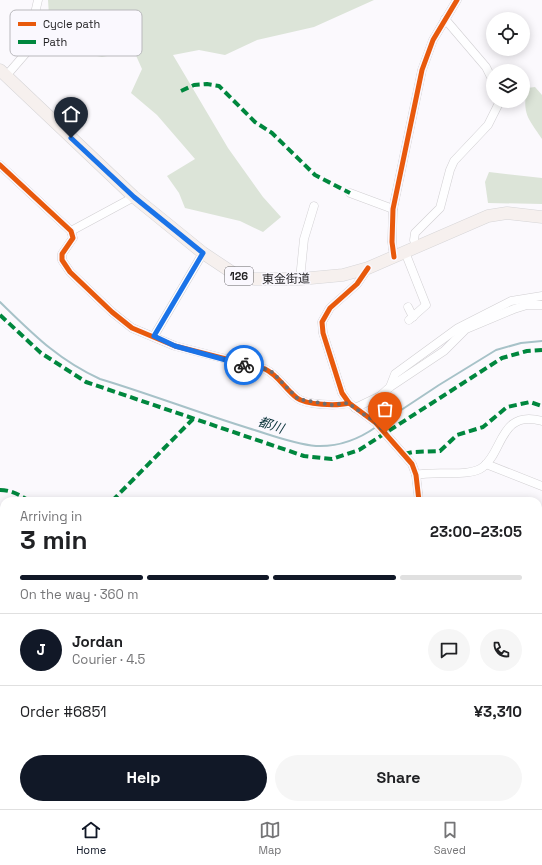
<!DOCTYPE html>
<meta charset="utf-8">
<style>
body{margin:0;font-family:"Space Grotesk","Noto Sans JP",sans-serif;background:#f6f6f6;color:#202124;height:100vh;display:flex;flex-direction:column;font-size:15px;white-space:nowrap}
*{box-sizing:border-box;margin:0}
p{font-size:13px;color:#757577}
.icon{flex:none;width:22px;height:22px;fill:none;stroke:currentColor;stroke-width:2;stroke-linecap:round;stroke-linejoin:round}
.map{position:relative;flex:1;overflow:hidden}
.sheet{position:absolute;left:0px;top:497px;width:542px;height:312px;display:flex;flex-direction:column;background:#fff;border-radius:12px 12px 0 0;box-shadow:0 2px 10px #0003}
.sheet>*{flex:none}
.buttons{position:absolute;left:486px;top:12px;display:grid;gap:8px}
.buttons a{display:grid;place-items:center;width:44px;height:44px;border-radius:50%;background:#fff;box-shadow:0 2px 10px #0003;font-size:20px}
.pin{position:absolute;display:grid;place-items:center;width:34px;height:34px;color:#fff;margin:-41px -17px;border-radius:50% 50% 50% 0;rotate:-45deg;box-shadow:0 0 4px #0007}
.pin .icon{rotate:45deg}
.courier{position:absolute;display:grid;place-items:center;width:40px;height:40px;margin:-20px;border:3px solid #1a73e8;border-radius:50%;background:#fff;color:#222;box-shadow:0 1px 5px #0007}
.summary em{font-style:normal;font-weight:700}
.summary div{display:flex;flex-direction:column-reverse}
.summary{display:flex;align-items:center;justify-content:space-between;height:68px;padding:0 20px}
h1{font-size:26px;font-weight:700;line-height:30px}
.bar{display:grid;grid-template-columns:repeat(4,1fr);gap:6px 4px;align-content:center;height:48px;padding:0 20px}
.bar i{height:5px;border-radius:3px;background:#e0e0e0}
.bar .selected{background:#111827}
.bar p{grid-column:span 4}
.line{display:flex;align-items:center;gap:10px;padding:0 20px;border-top:1px solid #e0e0e0}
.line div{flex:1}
.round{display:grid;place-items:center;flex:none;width:42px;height:42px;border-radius:21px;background:#f6f6f6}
.button{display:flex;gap:8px;margin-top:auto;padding:8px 20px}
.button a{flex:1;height:46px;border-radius:24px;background:#111827;color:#fff;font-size:16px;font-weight:700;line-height:46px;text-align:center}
.button a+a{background:#f6f6f6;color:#202124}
.dock{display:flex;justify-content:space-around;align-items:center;height:56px;border-top:1px solid #e0e0e0;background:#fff;font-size:11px;color:#757577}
.dock a{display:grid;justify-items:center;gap:2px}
.dock .selected{color:#111827}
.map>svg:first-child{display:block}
.green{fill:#dce4d8}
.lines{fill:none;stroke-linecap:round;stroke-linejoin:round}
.stream{stroke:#a7c2c8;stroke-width:2}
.minor-casing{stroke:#d1cfd2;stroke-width:9}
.highway-casing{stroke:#d6d5d7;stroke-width:13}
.minor{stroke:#fefeff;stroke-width:8}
.highway{stroke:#f6f0ee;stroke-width:12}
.quiet{stroke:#00873e;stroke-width:4;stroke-dasharray:8 4;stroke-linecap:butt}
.cycleway-casing{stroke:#faf8fe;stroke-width:8}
.cycleway{stroke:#e8590c;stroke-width:5}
.done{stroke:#6e6d6f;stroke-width:4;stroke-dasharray:0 7.2}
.route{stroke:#1a73e8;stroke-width:5}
.labels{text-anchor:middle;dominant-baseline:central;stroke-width:3;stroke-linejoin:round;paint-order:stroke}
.shield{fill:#faf8fe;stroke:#636265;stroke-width:1}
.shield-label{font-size:11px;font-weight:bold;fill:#222123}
.street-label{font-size:12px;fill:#222123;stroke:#faf8fe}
.water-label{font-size:13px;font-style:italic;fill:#063036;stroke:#faf8fe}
.key{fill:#faf8fe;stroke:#b9b8bc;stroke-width:1}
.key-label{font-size:11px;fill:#222123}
</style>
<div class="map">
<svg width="542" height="809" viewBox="0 0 542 809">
<rect width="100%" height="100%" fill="#fbf9fd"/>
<g class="green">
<path d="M48,0h326l-60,27 -57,13 -32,15 -26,-5 -26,5 55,93 35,49 18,20 -18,15 -23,-11 -55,-13 -6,-15 -12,-17 28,-17 -38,-44 -26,-22 11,-24 -8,-18 -32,6 -51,-10z"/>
<path d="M535,87l7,8v44c-14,-21 -20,-25 -15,-51z"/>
<path d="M489,172l53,6v26l-54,-1 -3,-21z"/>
<path d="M542,593v103l-4,-2v-98z"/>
<path d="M542,698v111h-46v-4h42v-100z"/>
<path d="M4,724v81h391l1,4h-396v-59z"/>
</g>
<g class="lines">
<g class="stream">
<path d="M0,302c33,32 58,58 100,77 50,15 99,34 148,49 23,7 45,16 68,18 22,1 43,-7 60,-19"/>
<path d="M380,424l59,-39 57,-35 25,-7 21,-2"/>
</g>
<defs>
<g id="minor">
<path d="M445,19l41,48 7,14"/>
<path d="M6,76l20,-23 12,-53"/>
<path d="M0,165l71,66 2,7 -11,16v6l8,12 42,40 20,16 43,18 90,23c13,6 20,20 32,29 9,7 40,8 52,5"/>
<path d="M350,193l43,16"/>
<path d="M71,231l63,-34"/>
<path d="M416,247l-2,-7 1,-7 25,-25 10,-38 4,-9 34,-36 12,-24"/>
<path d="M405,252l21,53 -17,15"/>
<path d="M394,257l-2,-15 1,-33 29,-139 11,-30 24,-40"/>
<path d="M368,268l-11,16 -27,24 -8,14 1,11 19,60 7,10 27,20 36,41 4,11 3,26"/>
<path d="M300,279l4,-40 10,-33"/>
<path d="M408,307l5,10"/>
<path d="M154,336l49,-83"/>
<path d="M390,387l5,-13 63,-46 53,-27 31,-5"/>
<path d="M355,408l25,-12 10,-9 54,-36 22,-22 48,-20 13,-4h15"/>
<path d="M486,464l56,22"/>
<path d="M416,475c19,-5 53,3 67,-8 20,-15 17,-58 59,-46"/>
<path d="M0,531h4"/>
<path d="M0,633l4,-2"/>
<path d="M538,726l4,8"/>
</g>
<path id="highway" d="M0,70l134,127 69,56 33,22 18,4h46l43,-4 25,-7 120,-52 19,-3 35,4"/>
</defs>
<use href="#minor" class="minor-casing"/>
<use href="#highway" class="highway-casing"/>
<use href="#minor" class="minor"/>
<use href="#highway" class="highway"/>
<g class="quiet">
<path d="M181,91l13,-6 13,-1 12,2 36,36 17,11 43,42 35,18"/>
<path d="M0,315l41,38 45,29 218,74 28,3 27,-9 143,-92 25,-7 15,-1"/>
<path d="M404,454l9,-2 27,-1 17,-16 26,-8 24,-20 23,-5 12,4"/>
<path d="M0,490c11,0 20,5 29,11"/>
<path d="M112,501l81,-82"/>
<path d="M483,805v4"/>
</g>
<defs>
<g id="cycleway">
<path d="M0,165l71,66 2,7 -11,16v6l8,12 42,40 20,16 43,18 90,23c13,6 20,20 32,29 9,7 40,8 52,5"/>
<path d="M394,257l-2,-15 1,-33 29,-139 11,-30 24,-40"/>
<path d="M368,268l-11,16 -27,24 -8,14 1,11 19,60 7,10 27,20 36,41 4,11 3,26"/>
</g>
</defs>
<use href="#cycleway" class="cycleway-casing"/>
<use href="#cycleway" class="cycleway"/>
</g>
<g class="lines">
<path class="done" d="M244,365l21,4 7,3 26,27 33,6 17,-2 28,20 9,10"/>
<path class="route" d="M71,138l63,59 69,56 -49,83 21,10 69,19"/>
</g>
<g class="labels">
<rect class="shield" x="225" y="267" width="28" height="18" rx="3"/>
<g class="shield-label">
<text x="239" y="276">126</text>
</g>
<g class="street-label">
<text transform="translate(286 279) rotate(-1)">東金街道</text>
</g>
<g class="water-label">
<text transform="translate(271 425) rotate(18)">都川</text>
</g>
</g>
<rect x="10" y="10" width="132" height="46" rx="6" class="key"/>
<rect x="18" y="22" width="18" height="4" fill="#e8590c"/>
<rect x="18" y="40" width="18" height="4" fill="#00873e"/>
<g class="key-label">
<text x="43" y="28">Cycle path</text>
<text x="43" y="46">Path</text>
</g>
</svg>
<div class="buttons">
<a><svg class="icon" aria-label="locate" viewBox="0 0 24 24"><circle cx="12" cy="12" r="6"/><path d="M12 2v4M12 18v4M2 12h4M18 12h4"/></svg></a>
<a><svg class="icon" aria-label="layers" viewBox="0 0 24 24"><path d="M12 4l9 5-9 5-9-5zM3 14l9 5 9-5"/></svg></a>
</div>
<div class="pin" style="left:385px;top:433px;background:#ea580c"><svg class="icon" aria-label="bag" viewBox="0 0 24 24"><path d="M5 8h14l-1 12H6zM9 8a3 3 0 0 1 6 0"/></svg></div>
<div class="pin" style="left:71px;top:138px;background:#1f2937"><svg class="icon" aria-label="home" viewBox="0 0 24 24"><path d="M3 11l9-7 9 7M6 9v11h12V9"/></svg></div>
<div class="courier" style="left:244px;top:365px"><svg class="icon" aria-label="bike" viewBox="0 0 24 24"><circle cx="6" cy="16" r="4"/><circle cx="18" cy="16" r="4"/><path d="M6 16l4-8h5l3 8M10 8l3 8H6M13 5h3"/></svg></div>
<section class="sheet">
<div class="summary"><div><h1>3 min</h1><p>Arriving in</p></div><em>23:00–23:05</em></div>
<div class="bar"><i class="selected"></i><i class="selected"></i><i class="selected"></i><i></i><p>On the way · 360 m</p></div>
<div class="line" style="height:72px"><b class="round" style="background:#111827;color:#fff">J</b><div><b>Jordan</b><p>Courier · 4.5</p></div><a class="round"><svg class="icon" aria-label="chat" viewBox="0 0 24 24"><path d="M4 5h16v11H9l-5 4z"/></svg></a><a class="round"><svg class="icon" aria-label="phone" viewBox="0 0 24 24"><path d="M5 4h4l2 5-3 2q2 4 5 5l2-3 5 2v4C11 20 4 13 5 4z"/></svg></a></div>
<div class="line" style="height:52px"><div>Order #6851</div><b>¥3,310</b></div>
<div class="button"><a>Help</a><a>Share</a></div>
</section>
</div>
<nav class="dock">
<a class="selected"><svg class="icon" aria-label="home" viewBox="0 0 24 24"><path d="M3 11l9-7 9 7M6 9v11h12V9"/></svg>Home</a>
<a><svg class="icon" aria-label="map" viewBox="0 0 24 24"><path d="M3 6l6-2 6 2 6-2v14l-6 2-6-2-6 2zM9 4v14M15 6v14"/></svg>Map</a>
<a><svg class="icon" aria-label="saved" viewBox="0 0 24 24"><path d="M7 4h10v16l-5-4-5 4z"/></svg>Saved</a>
</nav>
